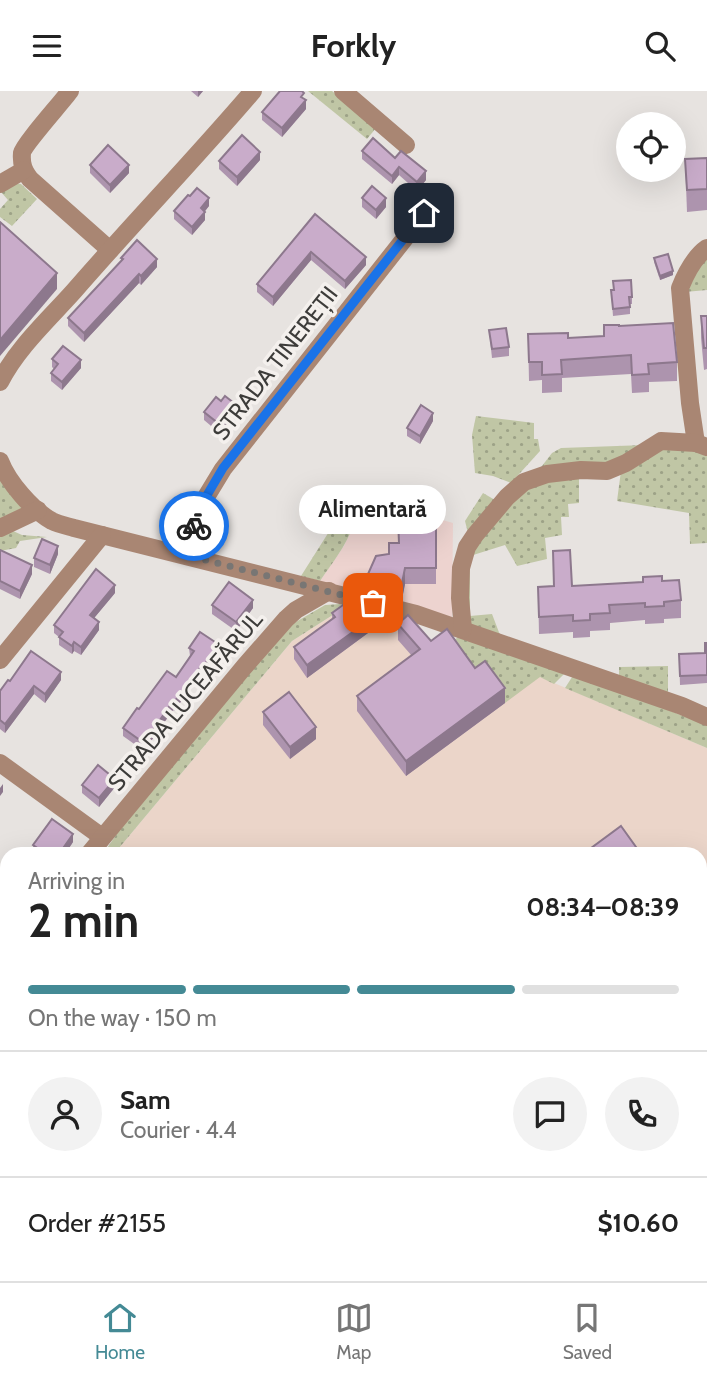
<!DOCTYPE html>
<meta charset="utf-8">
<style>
body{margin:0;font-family:Cabin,sans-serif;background:#f2f2f2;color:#222;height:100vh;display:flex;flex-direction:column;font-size:26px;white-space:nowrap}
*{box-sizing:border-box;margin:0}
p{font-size:23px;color:#767676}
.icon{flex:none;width:38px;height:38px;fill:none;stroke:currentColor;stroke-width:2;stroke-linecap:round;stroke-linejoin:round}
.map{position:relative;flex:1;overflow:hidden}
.drawer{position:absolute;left:0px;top:756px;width:707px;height:434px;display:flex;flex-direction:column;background:#fff;border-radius:21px 21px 0 0;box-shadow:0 7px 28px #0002}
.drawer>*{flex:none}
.fabs{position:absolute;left:616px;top:21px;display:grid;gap:14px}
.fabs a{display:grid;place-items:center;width:70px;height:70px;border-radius:50%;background:#fff;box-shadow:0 7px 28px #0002;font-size:35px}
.pin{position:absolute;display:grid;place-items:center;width:60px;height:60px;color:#fff;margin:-30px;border-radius:14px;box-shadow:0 4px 10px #0006}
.courier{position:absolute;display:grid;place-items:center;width:70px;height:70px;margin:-35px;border:5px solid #1a73e8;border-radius:50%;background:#fff;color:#222;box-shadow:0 2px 9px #0007}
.bubble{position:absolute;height:49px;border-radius:24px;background:#fff;box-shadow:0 7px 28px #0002;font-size:23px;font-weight:700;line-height:49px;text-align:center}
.summary em{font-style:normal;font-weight:700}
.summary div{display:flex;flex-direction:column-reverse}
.summary{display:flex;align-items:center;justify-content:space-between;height:119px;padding:0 28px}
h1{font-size:46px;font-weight:700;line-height:52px}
.bar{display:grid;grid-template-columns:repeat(4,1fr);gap:10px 7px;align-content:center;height:84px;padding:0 28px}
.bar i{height:9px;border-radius:5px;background:#e0e0e0}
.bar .active{background:#448a95}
.bar p{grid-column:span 4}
.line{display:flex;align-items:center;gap:18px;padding:0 28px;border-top:2px solid #e0e0e0}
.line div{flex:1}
.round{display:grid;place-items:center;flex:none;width:74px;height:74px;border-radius:37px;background:#f2f2f2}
header{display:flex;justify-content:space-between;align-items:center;height:91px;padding:0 28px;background:#fff;font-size:32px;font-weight:700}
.dock{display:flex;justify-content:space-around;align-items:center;height:98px;border-top:2px solid #e0e0e0;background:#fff;font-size:19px;color:#767676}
.dock a{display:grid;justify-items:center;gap:4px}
.dock .active{color:#448a95}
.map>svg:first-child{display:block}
.commercial{fill:#edd3cf}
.medical{fill:#ebd5c9}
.garden{fill:url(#garden-dots)}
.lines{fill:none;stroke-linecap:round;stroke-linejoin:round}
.stream{stroke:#88abc4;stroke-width:5}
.minor{stroke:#a98673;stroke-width:18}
.wall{fill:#ad94ae}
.shaded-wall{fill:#8d788d}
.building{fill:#c9acca;stroke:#8d788d;stroke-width:2}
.done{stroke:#787674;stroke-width:7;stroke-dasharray:0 12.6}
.route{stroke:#1a73e8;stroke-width:9}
.labels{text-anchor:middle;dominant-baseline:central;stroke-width:7;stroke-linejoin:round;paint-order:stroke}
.street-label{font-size:23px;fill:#3d3c3a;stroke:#f4f0ed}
</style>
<header><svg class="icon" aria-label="menu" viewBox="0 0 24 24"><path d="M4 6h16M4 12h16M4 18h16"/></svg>Forkly<svg class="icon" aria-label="search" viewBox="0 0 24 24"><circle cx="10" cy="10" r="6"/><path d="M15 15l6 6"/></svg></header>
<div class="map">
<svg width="707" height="1190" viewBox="0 0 707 1190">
<defs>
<pattern id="garden-dots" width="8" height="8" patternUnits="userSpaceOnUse" patternTransform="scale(1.75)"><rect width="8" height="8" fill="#c0c6a5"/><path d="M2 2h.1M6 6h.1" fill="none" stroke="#9da287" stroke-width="1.8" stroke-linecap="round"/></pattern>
</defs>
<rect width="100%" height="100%" fill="#e7e3e0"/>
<path class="commercial" d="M356,420l16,8h67l14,4 -1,94 -132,-36 24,-35 11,-25z"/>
<g class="medical">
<path d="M339,520l69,19 10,12 122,35 167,71v186l-7,5v-85h-586l178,-213z"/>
<path d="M707,1023v167h-170l7,-7h156v-153z"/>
<path d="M182,1183h185l4,7h-195z"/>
</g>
<g class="garden">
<path d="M308,0h24l44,37 -9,11z"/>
<path d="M15,92l6,1 16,15 -25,27 -12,-9v-8l8,-9 -7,-8z"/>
<path d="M707,164v35l-22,2z"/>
<path d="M476,325l58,7v16h4l2,12 -29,32 -18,-7 -18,-3 -3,-38z"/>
<path d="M645,354l-27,17 -83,13 17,-22 9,-5z"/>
<path d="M659,356l48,6v90l-17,1 -1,-31 -72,-12 4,-30z"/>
<path d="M0,384l30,35 -30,13z"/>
<path d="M546,388h33v24l-11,1 1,13h-8l1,18 -17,3 2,21 -30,7 -12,-21 -35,11v60l22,-2 8,21 -33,-10 3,-75 58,-65z"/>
<path d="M483,402l12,7 -26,37 -4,-16z"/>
<path d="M349,409l7,11c-3,27 -21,48 -36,70l-19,-5z"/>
<path d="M13,440l9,4 25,2 -27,4 -4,7 -16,3v-15z"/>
<path d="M340,513l18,8 30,-2 6,3 -21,8 -34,-10 -47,30 -178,213h-11l20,-29 159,-195 43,-25z"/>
<path d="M464,542l102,39 -12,12 -14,-7 -35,26 -58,-58z"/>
<path d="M668,575v28l-49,-14v-13z"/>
<path d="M574,583l133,51v23l-142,-60z"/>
<path d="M707,843v51l-7,6v-52z"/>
<path d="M707,922v102l-7,7v-103z"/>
<path d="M367,1183h177l-7,7h-166z"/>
</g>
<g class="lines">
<g class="stream">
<path d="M700,875l7,-6"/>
<path d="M700,990l7,-6"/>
<path d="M491,1190l6,-7"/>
</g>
<g class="minor">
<path d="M70,0c-8,11 -46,53 -48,62 -1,12 2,18 8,26l80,71"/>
<path d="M343,0l63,54"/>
<path d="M0,93l24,-14"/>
<path d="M0,291c17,-34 49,-63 74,-91 59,-68 121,-132 179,-200"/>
<path d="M696,352l-6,-40 -10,-115c6,-15 14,-31 27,-40"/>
<path d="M0,370c8,21 32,49 52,60 6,3 15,5 22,7l342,86 266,92 25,11"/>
<path d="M0,437l38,-18"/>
<path d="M186,464l14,-48 23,-38 201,-255"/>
<path d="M463,538l-3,-31 1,-30 6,-21 8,-12 32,-38 17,-15 23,-8 34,-4 26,1 19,-8 35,-22 35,2 11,4"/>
<path d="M0,569l102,-125"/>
<path d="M0,672l102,74"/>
<path d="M89,763l155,-187 42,-48 10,-9 33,-19"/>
<path d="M700,918l7,-6"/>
<path d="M0,1021l7,-9"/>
<path d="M124,1190l6,-7"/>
</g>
</g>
<g class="wall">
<path d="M191,0h12l-5,6z"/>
<path d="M306,18l-24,28 -20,-17v-8z"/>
<path d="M362,60l33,7 31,22 -9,11 -18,-16 -7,9 -30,-25z"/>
<path d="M707,67v52l-20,2 -2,-53z"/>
<path d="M260,69l-23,26 -18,-17v-8z"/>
<path d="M90,74l39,8 -19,20 -20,-20z"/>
<path d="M362,107l24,9 -10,12 -14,-12z"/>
<path d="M209,115l-4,5v9l-13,15 -18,-16v-8z"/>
<path d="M315,123l51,51 -21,24 -34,-29 -38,46 -16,-14v-8z"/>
<path d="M121,167l36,9 -16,18 -2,-2 -55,59 -16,-16v-8l53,-56z"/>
<path d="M654,167l19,17 -13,5 -6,-18z"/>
<path d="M613,190l19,16v7h-2v10l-17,2 -2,-26h2z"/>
<path d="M701,225h6v53l-3,1 -3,-32z"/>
<path d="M619,235l58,36v19l-28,1v10l-17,1 -1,-19 -69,4v14l-20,1v-13l-13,1 -1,-47 40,4 36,-2z"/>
<path d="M489,239l20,17v9l-17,2z"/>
<path d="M52,268l29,9 -19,22 -11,-9v-8l3,-4 -2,-2z"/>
<path d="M204,321l35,4 -16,20 -19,-16z"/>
<path d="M433,330l-13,23 -13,-8v-8z"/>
<path d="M436,425v68h-31l-3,15 -34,-9v-16l21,-20 9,-11v-26z"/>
<path d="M0,459l32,24 -12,25 -20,-10z"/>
<path d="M553,460l19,35 90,-5 19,19v18l-17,1v4l-19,1v-4l-35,3v7l-20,1v6l-17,1v-6l-34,2 -1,-47 16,-1z"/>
<path d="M58,463l-8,20 -16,-7v-9z"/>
<path d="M115,502l-21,25 5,12 -18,25 -7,-4 -2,3 -13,-9v-8l-5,-4v-8z"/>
<path d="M212,514l41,3 -17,23 -24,-17z"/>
<path d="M332,522l36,20 -61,45 -13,-19v-12l38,-28z"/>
<path d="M398,533l33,17 44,27 30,35 -99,73 -49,-65v-15l55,-40 -14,-16z"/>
<path d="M707,552v40l-27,2 -1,-31 26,-1z"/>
<path d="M189,557l29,5 -17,25 -2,-1 -25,34 -1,-1 -29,41 -21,-15v-8l16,-19 37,-32 14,-21z"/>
<path d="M61,589l-16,23 -11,-9 -29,39 -5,-4v-38z"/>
<path d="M263,621l53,27 -26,20 -27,-34z"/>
<path d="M82,694l33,2 -16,20 -17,-14z"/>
<path d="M73,751l-8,12h-31l-1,-1v-8z"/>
<path d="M7,797v39l-2,3 -5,-4v-29z"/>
</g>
<g class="shaded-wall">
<path d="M198,0h5l-5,6z"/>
<path d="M306,9v9l-24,28v-9z"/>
<path d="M260,61v8l-23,26v-9z"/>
<path d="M129,74v8l-19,20v-8z"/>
<path d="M399,76v8l-7,9v-8z"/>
<path d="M426,80v9l-9,11v-9z"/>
<path d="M209,107v8l-8,10v-8z"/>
<path d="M386,107v9l-10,12v-9z"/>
<path d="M205,121v8l-13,15v-8z"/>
<path d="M311,161v8l-38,46v-9z"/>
<path d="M366,166v8l-21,24v-8z"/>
<path d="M157,168v8l-16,18v-9z"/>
<path d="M673,180v4l-13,5v-4z"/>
<path d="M57,182v16l-57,67v-16z"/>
<path d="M139,183v9l-55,59v-9z"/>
<path d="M81,269v8l-19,22v-8z"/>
<path d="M239,316v9l-16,20v-9z"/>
<path d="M433,322v8l-13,23v-8z"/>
<path d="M58,455v8l-8,20v-9z"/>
<path d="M32,474v9l-12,25v-8z"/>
<path d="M405,477v16l-3,15v-16z"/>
<path d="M115,494v8l-25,30v-8z"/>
<path d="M253,509v8l-17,23v-9z"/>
<path d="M368,530v12l-61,45v-13z"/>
<path d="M99,531v8l-18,25v-8z"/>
<path d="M74,551v9l-2,3v-8z"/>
<path d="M218,553v9l-17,25v-8z"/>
<path d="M199,578v8l-25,34v-9z"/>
<path d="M61,581v8l-16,23v-9z"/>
<path d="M34,595v8l-29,39v-9z"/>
<path d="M505,597v15l-99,73v-15z"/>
<path d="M173,610v9l-29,41v-8z"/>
<path d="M316,636v12l-26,20v-12z"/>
<path d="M115,688v8l-16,20v-9z"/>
<path d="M3,693v8l-3,4v-8z"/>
<path d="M73,743v8l-8,12h-6z"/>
<path d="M7,969v8l-7,9v-9z"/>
<path d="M7,1075v9l-7,9v-8z"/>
<path d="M5,1091v8l-5,8v-9z"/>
</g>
<g class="building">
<path d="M280,0h22l2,2 -3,4 5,3 -24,28 -20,-16z"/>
<path d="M242,44l18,17 -23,25 -18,-16z"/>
<path d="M373,47l22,20 6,-7 25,20 -9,11 -18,-15 -7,9 -30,-25z"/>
<path d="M108,54l21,20 -19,20 -20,-20z"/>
<path d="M707,67v31l-20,1 -2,-31z"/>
<path d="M372,95l14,12 -10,12 -14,-12z"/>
<path d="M197,97l12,10 -8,10 4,4 -13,15 -18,-16 14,-16 2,1z"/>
<path d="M315,123l51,43 -21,24 -34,-29 -38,45 -16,-13z"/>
<path d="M0,131l57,51 -57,67z"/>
<path d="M137,149l20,19 -16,17 -2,-2 -55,59 -16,-15 55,-59 -2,-1z"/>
<path d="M668,163l5,17 -13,5 -6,-18z"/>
<path d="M631,189l1,17h-3l1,10 -17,2 -2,-19h3l-1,-9z"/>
<path d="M701,225h6v32h-3z"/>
<path d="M673,232l4,39 -29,2 1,10 -17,1 -1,-20 -70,5 1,14 -20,1v-13h-13l-1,-28 40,-1v5l36,-2v-11h15v1z"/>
<path d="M506,237l3,19 -17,2 -3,-19z"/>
<path d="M63,255l18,14 -19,22 -11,-9 7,-9 -6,-5z"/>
<path d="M225,305l14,11 -16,20 -19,-15 12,-15 5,4z"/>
<path d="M421,314l12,8 -13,23 -13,-8z"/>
<path d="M436,425v52h-31l-3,15 -34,-9 8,-18 13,-2v-11h10l-1,-26z"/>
<path d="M42,448l16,7 -8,19 -16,-7z"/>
<path d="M0,459l32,15 -12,26 -20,-10z"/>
<path d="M570,459l2,36 71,-4v-5l19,-1v5l17,-1 2,20 -17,2v4l-19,1v-4l-36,2 1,8 -20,1v6l-17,1v-6l-34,2 -1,-30 16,-1 -1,-35z"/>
<path d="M96,478l19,16 -25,30 9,7 -18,25 -7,-5 -2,4 -13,-9 4,-5 -9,-7z"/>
<path d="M229,491l24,18 -17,22 -24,-17z"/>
<path d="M343,514l17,5 8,11 -61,44 -13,-18 41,-30 -3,-4z"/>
<path d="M408,524l23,26 16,-12 28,39 10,-7 20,27 -99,73 -49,-65 63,-47 -22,-25z"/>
<path d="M200,541l18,12 -17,26 -2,-1 -25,33 -1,-1 -29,42 -21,-15 14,-20 2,1 28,-38 9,6 18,-26 -5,-3z"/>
<path d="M705,552h2v32l-27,1 -1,-22 26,-1z"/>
<path d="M31,560l30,21 -16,22 -11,-8 -29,38 -5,-4v-29l8,-11 2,1z"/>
<path d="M289,601l27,35 -26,20 -27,-35z"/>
<path d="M98,674l17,14 -16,19 -17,-13z"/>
<path d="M52,728l21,15 -14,20h-3l-8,-5 -3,4 -12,-8z"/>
<path d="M621,735l20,28h-58z"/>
<path d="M7,797v31l-2,2 -5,-4v-20z"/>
<path d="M0,958l7,5v6l-7,8z"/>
<path d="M7,1031v44l-7,10v-44z"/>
<path d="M0,1087l5,4 -5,7z"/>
<path d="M40,1183h1l10,7h-16z"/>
</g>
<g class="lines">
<path class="done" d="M194,435l-8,29 187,48"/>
<path class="route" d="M194,435l6,-19 23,-39 201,-255"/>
</g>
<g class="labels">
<g class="street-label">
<text transform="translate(275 272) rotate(-52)">STRADA TINEREȚII</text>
<text transform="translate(185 610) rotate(-50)">STRADA LUCEAFĂRUL</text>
</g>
</g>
</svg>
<div class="fabs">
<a><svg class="icon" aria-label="locate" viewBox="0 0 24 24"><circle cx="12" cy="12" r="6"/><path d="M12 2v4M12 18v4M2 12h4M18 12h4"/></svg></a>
</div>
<div class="pin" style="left:373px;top:512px;background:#ea580c"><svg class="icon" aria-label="bag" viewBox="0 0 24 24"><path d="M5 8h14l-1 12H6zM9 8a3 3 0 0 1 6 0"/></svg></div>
<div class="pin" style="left:424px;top:122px;background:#1f2937"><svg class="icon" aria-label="home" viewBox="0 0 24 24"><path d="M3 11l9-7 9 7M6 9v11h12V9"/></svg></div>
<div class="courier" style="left:194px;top:435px"><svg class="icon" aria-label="bike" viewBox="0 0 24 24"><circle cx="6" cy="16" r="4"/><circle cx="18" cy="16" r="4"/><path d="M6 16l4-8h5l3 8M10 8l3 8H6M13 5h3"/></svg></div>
<div class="bubble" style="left:299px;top:394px;width:147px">Alimentară</div>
<section class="drawer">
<div class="summary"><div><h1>2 min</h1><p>Arriving in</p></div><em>08:34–08:39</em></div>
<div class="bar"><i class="active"></i><i class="active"></i><i class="active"></i><i></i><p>On the way · 150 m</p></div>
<div class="line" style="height:126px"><a class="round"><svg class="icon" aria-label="person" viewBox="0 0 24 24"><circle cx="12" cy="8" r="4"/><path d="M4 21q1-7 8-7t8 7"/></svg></a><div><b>Sam</b><p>Courier · 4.4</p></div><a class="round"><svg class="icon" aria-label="chat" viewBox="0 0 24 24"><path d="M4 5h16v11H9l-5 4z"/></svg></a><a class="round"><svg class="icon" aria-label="phone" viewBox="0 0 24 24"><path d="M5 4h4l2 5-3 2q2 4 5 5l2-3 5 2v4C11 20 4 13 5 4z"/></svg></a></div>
<div class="line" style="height:91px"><div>Order #2155</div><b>$10.60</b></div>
</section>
</div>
<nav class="dock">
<a class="active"><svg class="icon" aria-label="home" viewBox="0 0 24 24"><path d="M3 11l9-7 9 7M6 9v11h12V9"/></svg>Home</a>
<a><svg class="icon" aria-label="map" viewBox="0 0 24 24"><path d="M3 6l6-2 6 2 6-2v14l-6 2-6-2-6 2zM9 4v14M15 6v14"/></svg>Map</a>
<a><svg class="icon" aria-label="saved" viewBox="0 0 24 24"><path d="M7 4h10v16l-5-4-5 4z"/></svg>Saved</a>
</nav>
